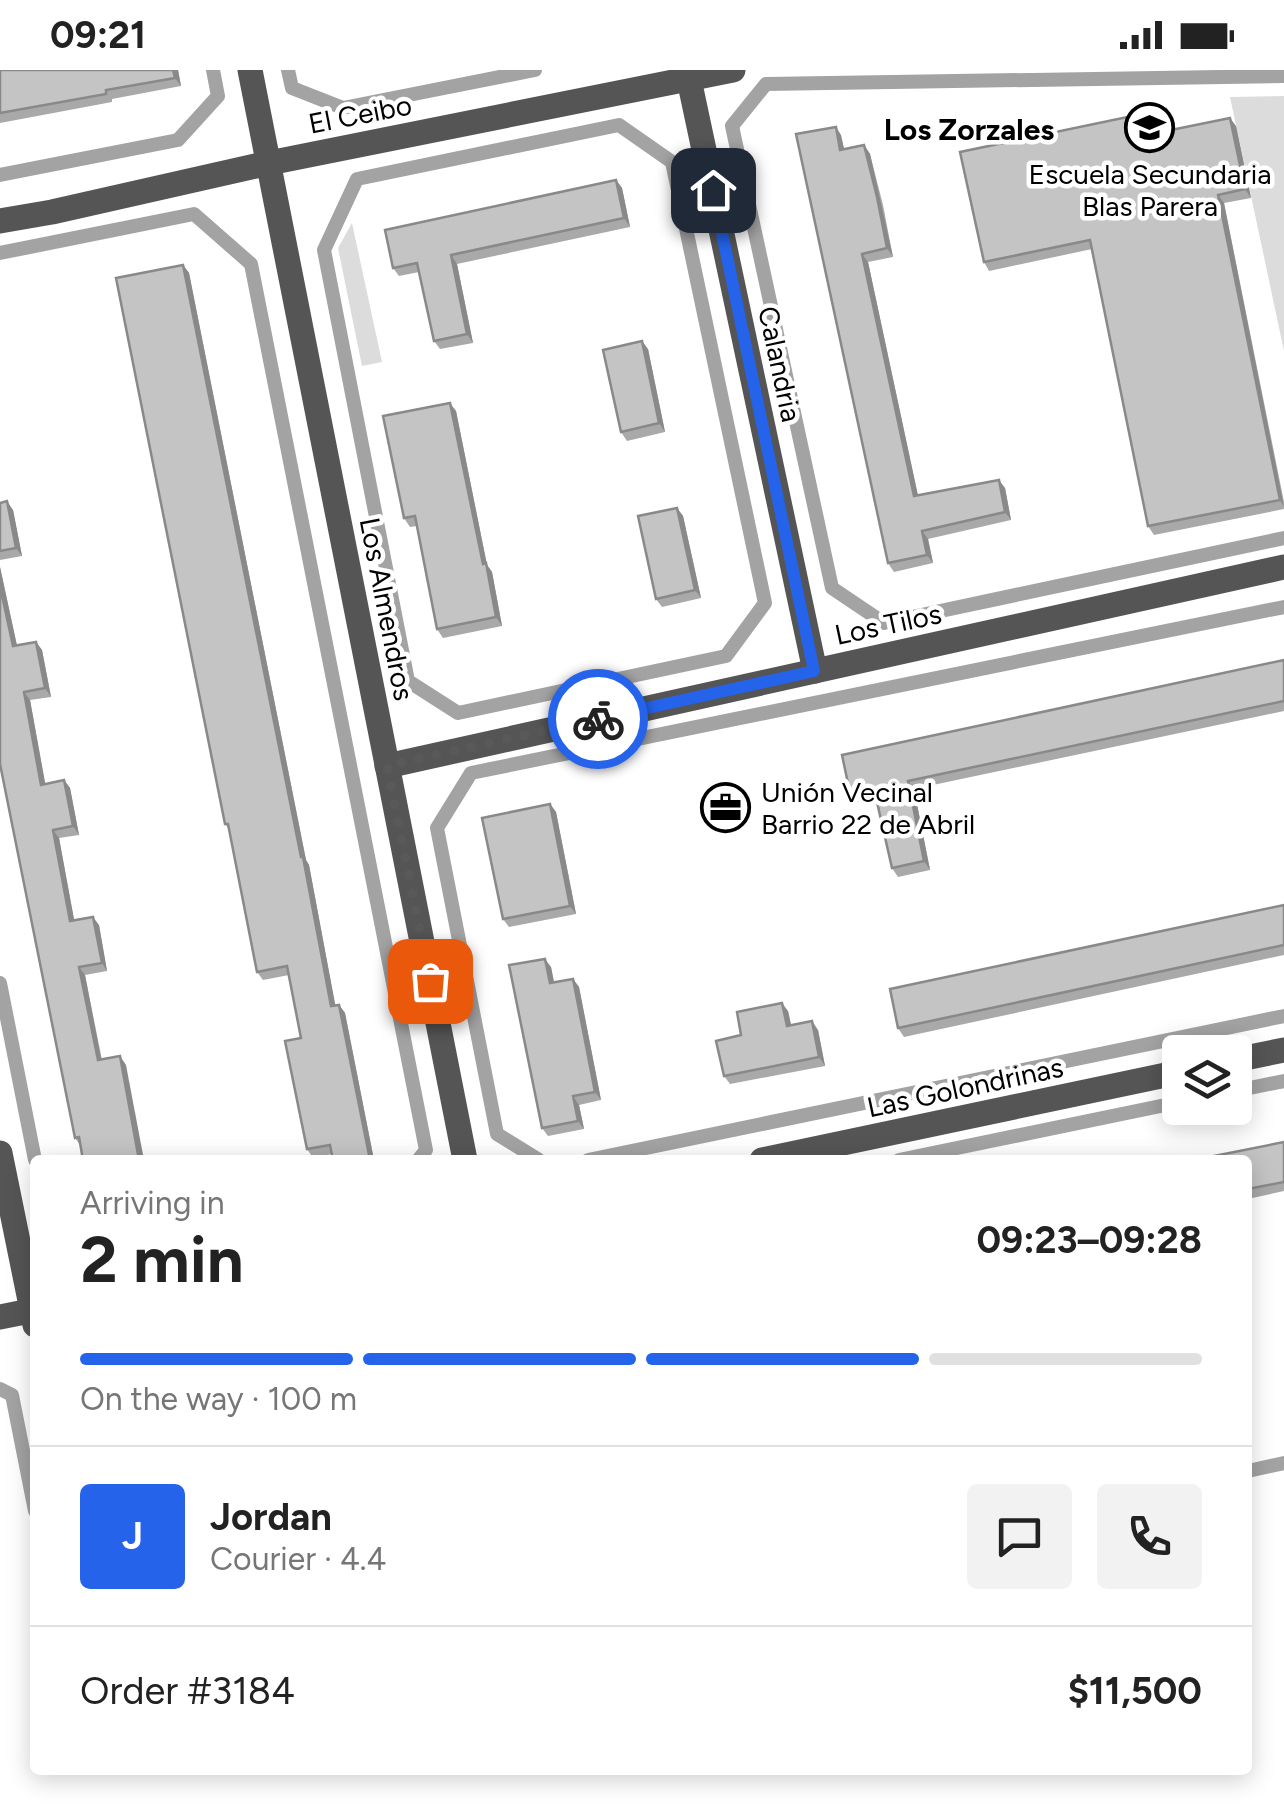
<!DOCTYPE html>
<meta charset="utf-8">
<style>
body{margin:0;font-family:Figtree,sans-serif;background:#f2f2f2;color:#222;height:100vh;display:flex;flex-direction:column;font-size:38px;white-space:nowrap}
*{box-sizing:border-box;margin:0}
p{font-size:32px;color:#767676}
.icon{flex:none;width:55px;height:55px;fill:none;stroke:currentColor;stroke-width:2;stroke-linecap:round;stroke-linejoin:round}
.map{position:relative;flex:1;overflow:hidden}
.details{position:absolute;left:30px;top:1085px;width:1222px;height:620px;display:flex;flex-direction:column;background:#fff;border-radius:10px;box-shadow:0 5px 25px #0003}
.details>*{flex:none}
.tools{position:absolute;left:1162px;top:965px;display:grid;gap:20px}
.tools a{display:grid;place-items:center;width:90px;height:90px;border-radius:10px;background:#fff;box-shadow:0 5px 25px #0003;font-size:50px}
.pin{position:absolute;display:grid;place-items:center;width:85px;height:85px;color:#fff;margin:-42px;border-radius:20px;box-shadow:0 5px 15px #0006}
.courier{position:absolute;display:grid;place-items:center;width:100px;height:100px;margin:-50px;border:8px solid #2563eb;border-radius:50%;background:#fff;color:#222;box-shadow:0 2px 12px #0007}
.summary em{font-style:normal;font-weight:700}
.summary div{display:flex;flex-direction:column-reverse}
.summary{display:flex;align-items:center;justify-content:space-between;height:170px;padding:0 50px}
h1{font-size:65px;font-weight:700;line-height:75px}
.bar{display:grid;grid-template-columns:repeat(4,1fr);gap:15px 10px;align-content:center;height:120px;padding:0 50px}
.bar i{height:12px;border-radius:8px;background:#e0e0e0}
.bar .selected{background:#2563eb}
.bar p{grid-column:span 4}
.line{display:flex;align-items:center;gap:25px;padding:0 50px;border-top:2px solid #e0e0e0}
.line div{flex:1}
.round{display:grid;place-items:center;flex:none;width:105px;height:105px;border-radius:10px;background:#f2f2f2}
.status{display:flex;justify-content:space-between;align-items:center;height:70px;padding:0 50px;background:#fff;direction:ltr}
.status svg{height:28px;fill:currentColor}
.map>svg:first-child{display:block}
.green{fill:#dcdcdc}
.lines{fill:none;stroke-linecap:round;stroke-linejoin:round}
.stream{stroke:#a3a3a3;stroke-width:14}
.minor{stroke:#555;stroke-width:25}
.wall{fill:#a9a9a9}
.shaded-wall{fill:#898989}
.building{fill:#c4c4c4;stroke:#898989;stroke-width:2.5}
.done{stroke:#595959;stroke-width:10;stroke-dasharray:0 18}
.route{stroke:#2563eb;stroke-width:12}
.labels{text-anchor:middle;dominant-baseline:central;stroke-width:9;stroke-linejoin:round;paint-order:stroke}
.street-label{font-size:28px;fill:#000;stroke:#fff}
.poi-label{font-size:28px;fill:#000;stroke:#fff}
.neighbourhood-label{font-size:30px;font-weight:bold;fill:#000;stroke:#fff}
</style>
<div class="status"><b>09:21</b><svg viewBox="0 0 49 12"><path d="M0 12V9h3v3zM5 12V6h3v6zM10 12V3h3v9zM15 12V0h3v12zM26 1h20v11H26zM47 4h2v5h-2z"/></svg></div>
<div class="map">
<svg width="1284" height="1736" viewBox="0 0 1284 1736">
<rect width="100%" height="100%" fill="#fff"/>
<g class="green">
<path d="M1284,26v255l-54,-254z"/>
<path d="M352,153l30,139 -20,4 -24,-118z"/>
</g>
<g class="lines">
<g class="stream">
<path d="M288,0l4,18 51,20 192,-38"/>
<path d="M1284,6l-518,8 -34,42 100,462 52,35 400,-85"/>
<path d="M619,55l53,37 93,441 -39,53 -268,57 -50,-32 -84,-431 33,-71z"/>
<path d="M0,105l178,-35 40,-44 -5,-26"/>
<path d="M0,183l194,-39 57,50 175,886 -8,10"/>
<path d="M0,913l35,177"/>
<path d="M1235,1021l49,-10"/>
<path d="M539,1090l-42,-26 -60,-306 34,-55 813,-166"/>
<path d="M588,1090l696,-144"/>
<path d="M899,1090l281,-58"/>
<path d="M0,1319l12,6 23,116"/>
<path d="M1248,1401l36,-8"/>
</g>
<g class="minor">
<path d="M250,0l215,1090"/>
<path d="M687,0l128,601"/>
<path d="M0,151l52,-9 217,-49 464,-93"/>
<path d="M387,696l897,-199"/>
<path d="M1235,990l49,-10"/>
<path d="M0,1083l35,172"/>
<path d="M762,1090l418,-88"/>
<path d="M0,1247l35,-7"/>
</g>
</g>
<g class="wall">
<path d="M0,0h178l3,16 -69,13v3l-112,21z"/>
<path d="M1166,39l6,9 3,12 61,-4 15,72 -27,5 60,299v7l-130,26 -6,-9 -56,-277 -103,22 -5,-9z"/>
<path d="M841,65l3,14 20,-4 6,9 13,51 10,52 -25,5 50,234 87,-8 6,32 -83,19 5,24 -39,9 -6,-9z"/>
<path d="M616,110l6,8 8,39 -173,37 16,79 -33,6 -6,-8 -15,-69 -20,4 -6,-8z"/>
<path d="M183,195l6,8 117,587 3,5 26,140h4l6,8 29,147h-41l-1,-6 -19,4 -6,-9 -6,-111 -12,-63 -26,5 -6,-8 -28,-143 -4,-5 -28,-145 -3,-3z"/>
<path d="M648,279l17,83 -38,9 -6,-9z"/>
<path d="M456,341l31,154 5,7 10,54 -59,12 -6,-9 -20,-103 -7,1 -6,-9z"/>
<path d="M0,433l13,7 9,46 -22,4z"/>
<path d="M677,438l6,8 18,82 -39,9 -6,-8z"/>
<path d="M0,497l17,79 19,-4 6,8 9,47 -21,3 15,84 19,-4 6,8 9,47 -20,3 15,82 25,5 8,46 -22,4 17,85 24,5 -46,80 -5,-7 -75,-374z"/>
<path d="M1284,590v51l-370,78 16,81 -32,7 -6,-9 -16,-70 -20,4 -6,-9z"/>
<path d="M550,734l6,8 20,102 -67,13 -6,-8z"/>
<path d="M1284,835v50l-380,82 -6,-9z"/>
<path d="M551,897l3,16 19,-4 6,8 22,113 -22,5 5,24 -36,7 -6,-8z"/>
<path d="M788,941l3,14 27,5 7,36 -95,18 -6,-8 17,-41z"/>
<path d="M1284,1072v49l-36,8v-39z"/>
</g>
<g class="shaded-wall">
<path d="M173,0h5l3,16 -6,-8z"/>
<path d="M1166,39l6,9 4,21 -5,-9z"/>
<path d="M1230,48l6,8 15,72 -6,-9z"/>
<path d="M836,57l5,8 5,24 -6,-9z"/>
<path d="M864,75l6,9 23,103 -6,-9z"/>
<path d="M616,110l6,8 8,39 -6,-9z"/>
<path d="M1218,125l6,8 60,304 -4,-7z"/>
<path d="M862,184l6,8 52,243 -6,-9z"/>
<path d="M451,185l6,9 16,79 -6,-9z"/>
<path d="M183,195l6,8 117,587 3,5 28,149 -6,-8z"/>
<path d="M642,271l6,8 17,83 -6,-9z"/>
<path d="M450,333l6,8 31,154 5,7 10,54 -6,-9 -13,-53z"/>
<path d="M999,410l6,8 6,32 -6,-8z"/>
<path d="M7,431l6,9 9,46 -6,-8z"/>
<path d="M677,438l6,8 18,82 -6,-8z"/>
<path d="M922,461l6,8 5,24 -6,-8z"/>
<path d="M0,497l19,88 -6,-9 -13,-60z"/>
<path d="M36,572l6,8 9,47 -6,-9z"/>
<path d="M24,622l6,8 17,93 -6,-8z"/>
<path d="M64,710l6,8 9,47 -6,-9z"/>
<path d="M908,711l6,8 16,81 -6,-9z"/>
<path d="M550,734l6,8 20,102 -6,-8z"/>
<path d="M53,760l6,8 17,92 -6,-9z"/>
<path d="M93,847l6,8 8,46 -5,-8z"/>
<path d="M545,889l6,8 5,25 -6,-9z"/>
<path d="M79,897l6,8 18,94 -5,-9z"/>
<path d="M573,909l6,8 22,113 -6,-8z"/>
<path d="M782,933l6,8 5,23 -6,-8z"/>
<path d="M339,935l6,8 29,147h-4z"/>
<path d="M812,951l6,9 7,36 -6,-9z"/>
<path d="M120,986l6,9 18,95h-5z"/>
<path d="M573,1026l6,9 5,24 -6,-8z"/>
</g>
<g class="building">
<path d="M0,0h173l2,8 -69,12v4l-106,19z"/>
<path d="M1166,39l5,21 59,-12 15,71 -27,6 62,305 -132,26 -58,-286 -106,22 -24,-110z"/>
<path d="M836,57l4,23 24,-5 13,52 10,51 -25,6 52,242 85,-16 6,32 -83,19 5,24 -39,8 -92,-429z"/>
<path d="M616,110l8,38 -173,37 16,79 -33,7 -17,-78 -24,5 -8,-38z"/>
<path d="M183,195l118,592h2l28,149 8,-1 31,155h-37l-3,-15 -23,4 -22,-108 16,-3 -14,-72 -30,6 -29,-148h-3l-109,-546z"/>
<path d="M642,271l17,82 -38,9 -18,-82z"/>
<path d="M450,333l33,161 3,-1 10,54 -59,12 -22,-113 -11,2 -21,-102z"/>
<path d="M7,431l9,47 -16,3v-48z"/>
<path d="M677,438l18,82 -39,9 -18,-83z"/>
<path d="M0,516l13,60 23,-4 9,46 -21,4 17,93 23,-5 9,46 -20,4 17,91 23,-4 9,46 -23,4 19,93 22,-4 19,104h-56l-4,-23 -4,1 -75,-374z"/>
<path d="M1284,590v41l-376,80 16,80 -32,7 -18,-79 -24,4 -8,-38z"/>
<path d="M550,734l20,102 -67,13 -21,-101z"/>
<path d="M1284,835v40l-386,83 -8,-39z"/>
<path d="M545,889l5,24 23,-4 22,113 -22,4 5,25 -36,7 -33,-163z"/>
<path d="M782,933l5,23 25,-5 7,36 -95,19 -8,-35 25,-6 -4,-23z"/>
<path d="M1284,1072v40l-36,7v-29l-49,-1z"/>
</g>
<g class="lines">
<path class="done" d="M430,911l-43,-215 211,-47"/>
<path class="route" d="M598,649l216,-48 -101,-481"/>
</g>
<defs>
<symbol id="school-ring" viewBox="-11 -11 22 22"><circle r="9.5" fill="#fff" stroke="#000" stroke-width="1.5"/><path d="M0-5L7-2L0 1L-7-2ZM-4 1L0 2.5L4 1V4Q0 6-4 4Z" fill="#000"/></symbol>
<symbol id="office-ring" viewBox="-11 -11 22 22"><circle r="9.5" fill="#fff" stroke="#000" stroke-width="1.5"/><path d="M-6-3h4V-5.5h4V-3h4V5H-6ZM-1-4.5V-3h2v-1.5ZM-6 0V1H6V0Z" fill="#000"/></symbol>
</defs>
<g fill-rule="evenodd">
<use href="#school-ring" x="1122" y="30" width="55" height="55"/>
<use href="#office-ring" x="698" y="710" width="55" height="55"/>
</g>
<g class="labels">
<g class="street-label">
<text transform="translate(360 44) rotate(-11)">El Ceibo</text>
<text transform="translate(780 294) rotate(78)">Calandria</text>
<text transform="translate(387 539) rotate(79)">Los Almendros</text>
<text transform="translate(888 554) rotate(-12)">Los Tilos</text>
<text transform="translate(965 1017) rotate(-12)">Las Golondrinas</text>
</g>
<g class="poi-label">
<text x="1150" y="104">Escuela Secundaria<tspan x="1150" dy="32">Blas Parera</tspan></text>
<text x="761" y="722" text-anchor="start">Unión Vecinal<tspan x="761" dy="32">Barrio 22 de Abril</tspan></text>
</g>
<g class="neighbourhood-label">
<text x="969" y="59">Los Zorzales</text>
</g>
</g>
</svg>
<div class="tools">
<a><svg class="icon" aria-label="layers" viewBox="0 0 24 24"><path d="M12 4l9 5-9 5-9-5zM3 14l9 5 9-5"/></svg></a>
</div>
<div class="pin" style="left:430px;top:911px;background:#ea580c"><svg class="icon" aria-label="bag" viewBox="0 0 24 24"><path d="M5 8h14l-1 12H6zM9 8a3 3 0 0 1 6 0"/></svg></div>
<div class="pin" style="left:713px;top:120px;background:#1f2937"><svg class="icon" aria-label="home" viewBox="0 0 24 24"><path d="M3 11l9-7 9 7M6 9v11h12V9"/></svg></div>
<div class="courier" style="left:598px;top:649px"><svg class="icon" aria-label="bike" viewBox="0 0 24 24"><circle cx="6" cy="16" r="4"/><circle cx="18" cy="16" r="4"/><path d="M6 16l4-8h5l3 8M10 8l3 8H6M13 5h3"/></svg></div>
<section class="details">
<div class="summary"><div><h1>2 min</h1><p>Arriving in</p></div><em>09:23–09:28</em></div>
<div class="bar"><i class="selected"></i><i class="selected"></i><i class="selected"></i><i></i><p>On the way · 100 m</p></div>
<div class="line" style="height:180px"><b class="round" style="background:#2563eb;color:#fff">J</b><div><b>Jordan</b><p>Courier · 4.4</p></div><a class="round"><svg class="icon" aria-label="chat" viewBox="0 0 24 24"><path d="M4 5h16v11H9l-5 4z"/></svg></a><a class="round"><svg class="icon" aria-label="phone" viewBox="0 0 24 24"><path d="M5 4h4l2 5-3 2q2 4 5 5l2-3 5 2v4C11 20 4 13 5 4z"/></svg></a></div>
<div class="line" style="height:130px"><div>Order #3184</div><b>$11,500</b></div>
</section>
</div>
